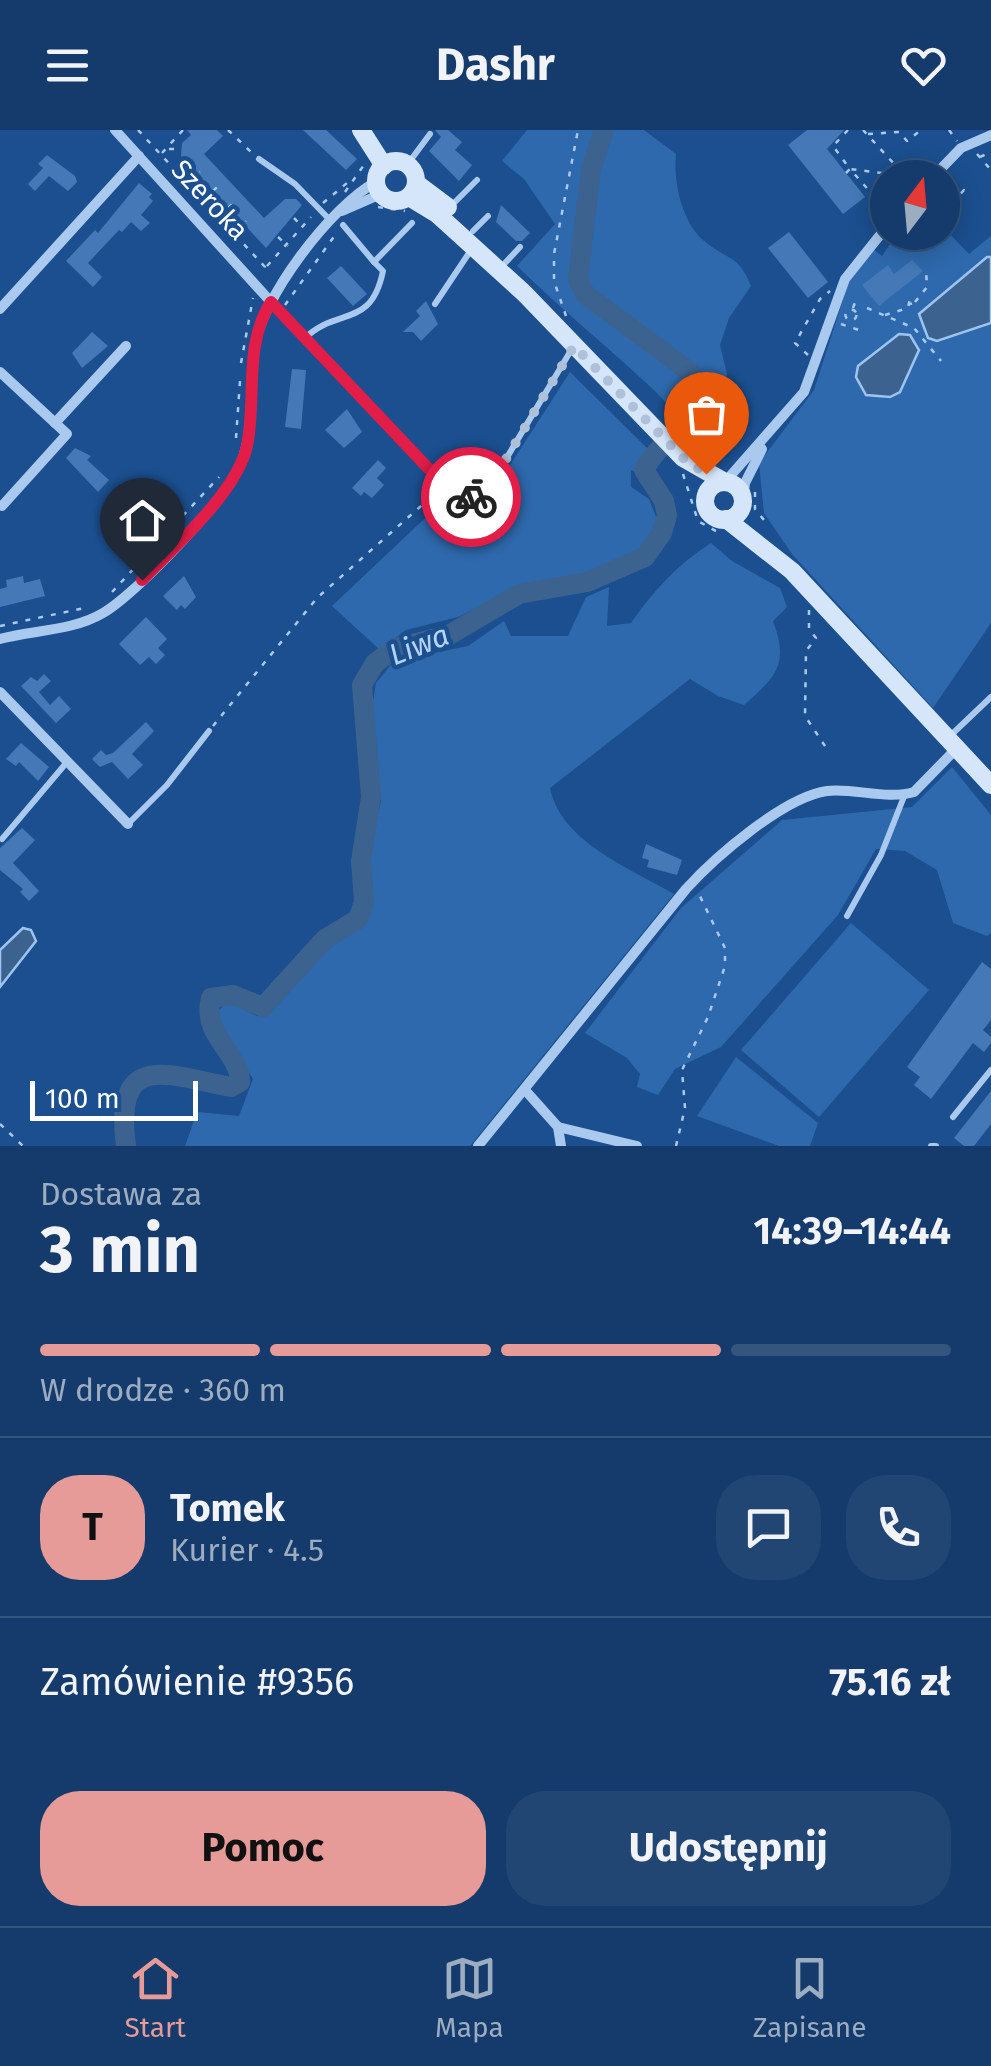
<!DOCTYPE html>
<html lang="pl">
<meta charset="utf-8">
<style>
body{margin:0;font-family:"Fira Sans",sans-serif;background:#214673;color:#f1f3f6;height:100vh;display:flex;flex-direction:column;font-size:38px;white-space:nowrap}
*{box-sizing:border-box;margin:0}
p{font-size:32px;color:#9dadc1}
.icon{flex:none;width:55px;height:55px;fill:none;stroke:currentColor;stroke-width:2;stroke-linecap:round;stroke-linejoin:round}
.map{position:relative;height:1016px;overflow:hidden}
.panel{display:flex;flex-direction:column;background:#143b6b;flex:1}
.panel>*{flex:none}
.needle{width:65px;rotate:16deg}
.controls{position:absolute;left:870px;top:30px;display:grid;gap:20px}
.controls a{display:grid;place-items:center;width:90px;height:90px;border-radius:50%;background:#143b6b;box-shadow:0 5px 25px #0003,0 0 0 2px #33557e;font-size:50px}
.scale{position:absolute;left:30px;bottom:25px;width:168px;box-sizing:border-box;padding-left:10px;border:5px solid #fff;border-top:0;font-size:28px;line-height:35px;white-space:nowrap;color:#fff;-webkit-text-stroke:8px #1b4f8f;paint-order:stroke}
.pin{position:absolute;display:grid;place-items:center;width:85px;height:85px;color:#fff;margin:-102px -42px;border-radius:50% 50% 50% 0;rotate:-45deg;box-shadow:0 0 10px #0007}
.pin .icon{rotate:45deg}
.courier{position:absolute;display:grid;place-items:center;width:100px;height:100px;margin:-50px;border:8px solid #e11d48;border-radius:50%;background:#fff;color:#222;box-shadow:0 2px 12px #0007}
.summary em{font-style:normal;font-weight:700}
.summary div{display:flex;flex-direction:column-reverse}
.summary{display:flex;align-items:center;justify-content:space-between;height:170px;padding:0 40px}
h1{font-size:65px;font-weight:700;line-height:75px}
.bar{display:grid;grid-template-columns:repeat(4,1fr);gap:15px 10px;align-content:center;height:120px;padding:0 40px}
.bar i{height:12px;border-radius:8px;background:#33557e}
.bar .on{background:#e69b98}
.bar p{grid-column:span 4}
.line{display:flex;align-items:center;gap:25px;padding:0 40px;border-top:2px solid #33557e}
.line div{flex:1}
.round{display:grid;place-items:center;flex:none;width:105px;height:105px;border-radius:40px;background:#214673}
.button{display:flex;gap:20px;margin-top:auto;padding:20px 40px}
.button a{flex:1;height:115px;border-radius:40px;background:#e69b98;color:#111;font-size:40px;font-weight:700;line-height:115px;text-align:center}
.button a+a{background:#214673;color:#f1f3f6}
header{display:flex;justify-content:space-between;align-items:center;height:130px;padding:0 40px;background:#143b6b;font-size:45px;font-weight:700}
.menu{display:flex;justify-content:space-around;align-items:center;height:140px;border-top:2px solid #33557e;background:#143b6b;font-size:28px;color:#9dadc1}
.menu a{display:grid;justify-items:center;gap:5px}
.menu .on{color:#e69b98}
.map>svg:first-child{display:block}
.green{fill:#2e69ad}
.water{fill:#3c6290;stroke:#9cc4f0;stroke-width:2.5}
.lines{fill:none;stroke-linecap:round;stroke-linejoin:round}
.river{stroke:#3c6290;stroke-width:20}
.building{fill:#4478b7}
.path{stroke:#a9c9ee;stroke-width:2.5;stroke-dasharray:5 8;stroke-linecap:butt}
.service{stroke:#a9c9ee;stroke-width:6}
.minor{stroke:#a9c9ee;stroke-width:10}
.secondary{stroke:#d6e6fa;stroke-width:18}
.done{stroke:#afc1d8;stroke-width:10;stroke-dasharray:0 18}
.route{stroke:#e11d48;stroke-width:12}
.labels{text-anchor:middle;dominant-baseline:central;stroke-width:9;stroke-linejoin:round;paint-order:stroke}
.street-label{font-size:28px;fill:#fff;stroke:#1b4f8f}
.water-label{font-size:30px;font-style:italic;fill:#b5d3f5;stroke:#1b4f8f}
</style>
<header><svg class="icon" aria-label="menu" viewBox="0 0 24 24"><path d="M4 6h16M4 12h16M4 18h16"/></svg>Dashr<svg class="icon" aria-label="heart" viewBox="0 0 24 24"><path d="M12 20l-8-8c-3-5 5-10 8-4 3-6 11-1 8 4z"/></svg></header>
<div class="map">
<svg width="991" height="1016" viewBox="0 0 991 1016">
<rect width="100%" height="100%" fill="#1b4f8f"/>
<g class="green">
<path d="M527,0h117l32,24c-3,27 6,68 27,86 24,21 35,13 48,46l-22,32 -9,27 7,29 -16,78c-43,-18 -28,-34 -55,-60 -46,-43 -94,-82 -139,-126l38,-42 -31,-45 -22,-18z"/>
<path d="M943,97l26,27 22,-18v387l-58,85 -141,-154 -28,-41 -5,-50 55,-73 37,-115 21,-27 10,8 15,-23h9l-3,6 7,-6 32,-1z"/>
<path d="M570,242l81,80 -12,21 -8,-3v17l18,12 9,23 -14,30 -33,17 -91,18 -62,30 -52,13 -26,20 -48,-44 109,-103 20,3 11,8 20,-21z"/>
<path d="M711,413l21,18 48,27 7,19 -14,14c16,43 4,55 -29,84l-26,-9 -28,-17 -140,109c11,54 80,80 124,106l-204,252h-285l12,-34 42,4 14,-37 -30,-46 -5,-22 9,-9 30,14 68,-65 32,-22 13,-36 -3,-27 14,-65 -9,-94 4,-24 18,-22 74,-15 36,-25 7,15h57l18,-39 23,-10 -2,39 24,-3c22,-32 47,-59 80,-80z"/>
<path d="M952,637l39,48v118l-4,3 -34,-13 -16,-53 -32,-19 -29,-2 -38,66 -117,132 -46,22 -17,26 -21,-8 3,-13 -13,-16 -42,-25 96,-125 101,-88 130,-13z"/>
<path d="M851,793l78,67 -110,127 -78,-67z"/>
<path d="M736,927l82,66 -8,23h-31l-82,-30z"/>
</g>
<g class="water">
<path d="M987,127h4v66l-54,18 -9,-3 -9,-24z"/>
<path d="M899,204l11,1 9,15 -19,42 -10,5 -24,-2 -10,-18 2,-11z"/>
<path d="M23,798l8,2 5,11 -36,46v-37z"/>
</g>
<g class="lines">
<path class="river" d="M126,1016c-13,-98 44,-70 105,-59l9,-5c0,-30 -39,-46 -29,-84l22,-3 30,12 62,-68 33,-20 6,-17 -3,-41 10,-64 -9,-112 13,-22 21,-15 53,-13 70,-41 68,-12 58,-25 17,-24 5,-18 -3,-14 -20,-31c15,-31 69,-58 46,-98l-105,-78 -7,-15 13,-110 13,-39"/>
</g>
<g class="building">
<path d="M187,0h30l6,6 -19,18 60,64 21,-19h11l6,6 -36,43 -85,-92 1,-13 9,-8z"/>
<path d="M303,0h23l31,29 -11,11z"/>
<path d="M435,0h13l14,12 -7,8 17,15 -13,16 -30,-30 12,-14z"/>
<path d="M807,0h37l-17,19 38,48 -22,17 -55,-69z"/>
<path d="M47,25l28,21 2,6 -9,9 -19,-15 -14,15 -7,-7 15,-16 -5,-4z"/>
<path d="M139,53l13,11 -3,3 4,4 -12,14 9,8 -9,8 -10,-9 -9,10 -3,-2 -31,33 14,14 -9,10 -27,-26 29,-31 3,3z"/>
<path d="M501,75l29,28 -8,8h-6l-20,-19z"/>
<path d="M789,102l39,50 -20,16 -40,-50z"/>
<path d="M912,130l11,11 -44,35 -17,-21 26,-20 6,9z"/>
<path d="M341,136l26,28 -14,12 -26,-28z"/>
<path d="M426,171l12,23 -17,17 -8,-9h-10l17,-16 -4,-5z"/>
<path d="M92,202l16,14 -26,22 -10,-15z"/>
<path d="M292,239l14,1 -5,59 -16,-2z"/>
<path d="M347,279l15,23 -18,16 -19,-18z"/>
<path d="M75,318l16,8 -4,4 22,20 -11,12 -32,-34z"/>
<path d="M378,330l8,8 -9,10 7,7 -12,13 -8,-6 -3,4 -9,-8z"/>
<path d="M23,446l1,7 16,-4 5,17 -45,11v-18l7,-2 -1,-7z"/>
<path d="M184,446l12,21 -11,12 -4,-4 -4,5 -14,-14z"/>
<path d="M146,487l21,22 -9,9 7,7 -9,9 -7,-7 -9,8 -21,-21z"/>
<path d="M44,544l7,7 -12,11 11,13 9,-9 12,13 -15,14 -35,-37 10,-9 6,4z"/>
<path d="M146,592l8,9 -22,23 11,11 -15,14 -16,-17 -12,5 -8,-8 9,-9 5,5 7,-2z"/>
<path d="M21,613l28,24 -11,14 -19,-19 -3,4 -10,-7z"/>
<path d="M22,698l13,12 -22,23 26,28 -10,10 -9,-9 3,-3 -23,-19v-22z"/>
<path d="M646,714l36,16 -5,15 -30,-8 2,-7 -7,-2z"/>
<path d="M982,832l9,7v51l-8,10 8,7v6l-7,9 -11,-9 -42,56 -17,-14 6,-8 -13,-10z"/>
<path d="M991,961v33l-17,22h-10l-10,-8z"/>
</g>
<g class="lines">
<g class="path">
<path d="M138,0l127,137 -4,5"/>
<path d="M228,0l24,23"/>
<path d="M848,0l-15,16 17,23 55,7"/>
<path d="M863,0l44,48"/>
<path d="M949,0l8,11"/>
<path d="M868,4l31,-2 8,9 14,-11"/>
<path d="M169,19h13"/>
<path d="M162,23l21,-23"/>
<path d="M977,24l14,16"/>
<path d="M980,27l11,-5"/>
<path d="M846,43l4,-4 38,43"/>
<path d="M190,51l10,-9"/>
<path d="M345,62l21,-30"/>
<path d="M942,63l11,9 11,-12 4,4"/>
<path d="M204,70l13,-13"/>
<path d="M323,73l24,-20"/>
<path d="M378,77l27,4"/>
<path d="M219,87l13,-13"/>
<path d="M294,88l9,9"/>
<path d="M237,101l9,-10"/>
<path d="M278,107l10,9"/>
<path d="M267,136l44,-49"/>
<path d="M915,172l12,-15 -1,-17"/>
<path d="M285,175l53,-74"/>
<path d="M853,178l4,-11"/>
<path d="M867,178l47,20 27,33"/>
<circle cx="851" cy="185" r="5.5"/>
<path d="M885,185l23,-7 2,-10 1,7"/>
<path d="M566,186l-12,-35v-27l24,-124"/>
<path d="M841,194l18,6"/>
<path d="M808,225l-13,-12 25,-44 10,-8"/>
<path d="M241,233l12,-65"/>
<path d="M236,308l4,-57"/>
<path d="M683,344l15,47 23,13"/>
<path d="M755,362v17l9,11 -5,4"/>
<path d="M112,462l107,-115"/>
<path d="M809,480v19l7,9 -10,13 -1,65 22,33"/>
<path d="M0,496l89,-19"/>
<path d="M213,596l104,-128 121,-107"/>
<path d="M0,994l23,22"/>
<path d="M676,1016l9,-38 -3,-38 26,-53 17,-51v-18l-28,-58"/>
</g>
<g class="service">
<path d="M259,29l36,25 35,36"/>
<path d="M407,35l23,-31"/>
<path d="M450,77l27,-27"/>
<path d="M343,95l31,37"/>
<path d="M473,101l15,-15"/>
<path d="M505,133l15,-16"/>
<path d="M271,172l173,183 19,13 19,-5 12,-14 79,-132"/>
<path d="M435,174l38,-57"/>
<path d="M304,209c33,-33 67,-9 79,-68l-9,-9 38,-39"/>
<path d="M949,607l42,-40"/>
<path d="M128,694l39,-39 42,-54"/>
<path d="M2,709l65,-77"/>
<path d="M847,786l34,-61 24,-61"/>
<path d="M953,987l38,-47"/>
<path d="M931,1016h5"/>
</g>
<g class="minor">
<path d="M115,0l156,172"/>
<path d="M932,48l29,-30 30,-13"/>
<path d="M342,81l39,-17"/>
<path d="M0,179l139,-153"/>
<path d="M0,242l67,62 -65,72"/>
<path d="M55,293l71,-77"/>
<path d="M725,352l79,-90 41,-113 43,-54"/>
<path d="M743,369l2,-16 17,-34"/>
<path d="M0,509c33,-9 73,-8 103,-26 34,-20 124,-114 138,-150 14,-35 8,-76 13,-113 6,-51 78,-145 122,-168"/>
<path d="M0,562l128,132"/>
<path d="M525,960l33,37 3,19"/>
<path d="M558,997l79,19"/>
<path d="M478,1016l208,-257c29,-32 98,-92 141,-98 28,-3 60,9 87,1l43,-44"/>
</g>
<g class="secondary">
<path d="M361,0l23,36"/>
<circle cx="396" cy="51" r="20"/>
<path d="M416,53l32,24"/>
<path d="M409,67l28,17 87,79 159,165 42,24"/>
<circle cx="724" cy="371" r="19"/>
<path d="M726,389l66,52 199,214"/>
</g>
</g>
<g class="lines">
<path class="done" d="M471,367l11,-4 12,-14 80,-133 109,112 23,16"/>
<path class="route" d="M142,450c32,-33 95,-88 105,-134 10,-48 -4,-100 24,-144l173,183 9,9 18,3"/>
</g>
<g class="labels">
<g class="street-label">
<text transform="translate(210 70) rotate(47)">Szeroka</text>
</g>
<g class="water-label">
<text transform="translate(419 515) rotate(-22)">Liwa</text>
</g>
</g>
</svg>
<div class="controls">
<a><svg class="needle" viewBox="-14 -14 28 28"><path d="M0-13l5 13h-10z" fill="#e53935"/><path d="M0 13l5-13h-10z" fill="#9dadc1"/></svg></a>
</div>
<div class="scale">100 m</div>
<div class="pin" style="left:706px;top:344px;background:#ea580c"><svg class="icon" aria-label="bag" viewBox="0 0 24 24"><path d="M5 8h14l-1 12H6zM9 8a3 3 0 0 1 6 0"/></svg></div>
<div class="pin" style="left:142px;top:450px;background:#1f2937"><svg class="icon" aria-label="home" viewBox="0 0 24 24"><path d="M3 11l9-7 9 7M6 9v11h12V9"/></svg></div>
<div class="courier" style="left:471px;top:367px"><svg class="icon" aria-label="bike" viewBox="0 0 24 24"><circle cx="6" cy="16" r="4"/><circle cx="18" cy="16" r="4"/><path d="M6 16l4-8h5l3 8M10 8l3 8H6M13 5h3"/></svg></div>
</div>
<section class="panel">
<div class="summary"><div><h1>3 min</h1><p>Dostawa za</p></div><em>14:39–14:44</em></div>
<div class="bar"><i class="on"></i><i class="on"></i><i class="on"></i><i></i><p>W drodze · 360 m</p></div>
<div class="line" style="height:180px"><b class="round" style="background:#e69b98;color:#111">T</b><div><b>Tomek</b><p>Kurier · 4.5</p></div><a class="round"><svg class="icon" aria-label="chat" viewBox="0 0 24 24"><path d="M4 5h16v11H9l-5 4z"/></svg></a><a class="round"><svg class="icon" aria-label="phone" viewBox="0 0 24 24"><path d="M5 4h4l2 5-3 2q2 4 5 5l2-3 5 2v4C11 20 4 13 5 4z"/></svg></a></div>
<div class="line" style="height:130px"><div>Zamówienie #9356</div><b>75.16 zł</b></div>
<div class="button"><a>Pomoc</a><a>Udostępnij</a></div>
</section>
<nav class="menu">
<a class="on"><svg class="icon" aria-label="home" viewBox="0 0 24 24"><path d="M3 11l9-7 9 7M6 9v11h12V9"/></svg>Start</a>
<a><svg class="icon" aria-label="map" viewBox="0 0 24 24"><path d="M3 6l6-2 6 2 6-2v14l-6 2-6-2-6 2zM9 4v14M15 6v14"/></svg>Mapa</a>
<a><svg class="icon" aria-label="saved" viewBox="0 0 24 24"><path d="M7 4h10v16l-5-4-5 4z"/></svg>Zapisane</a>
</nav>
